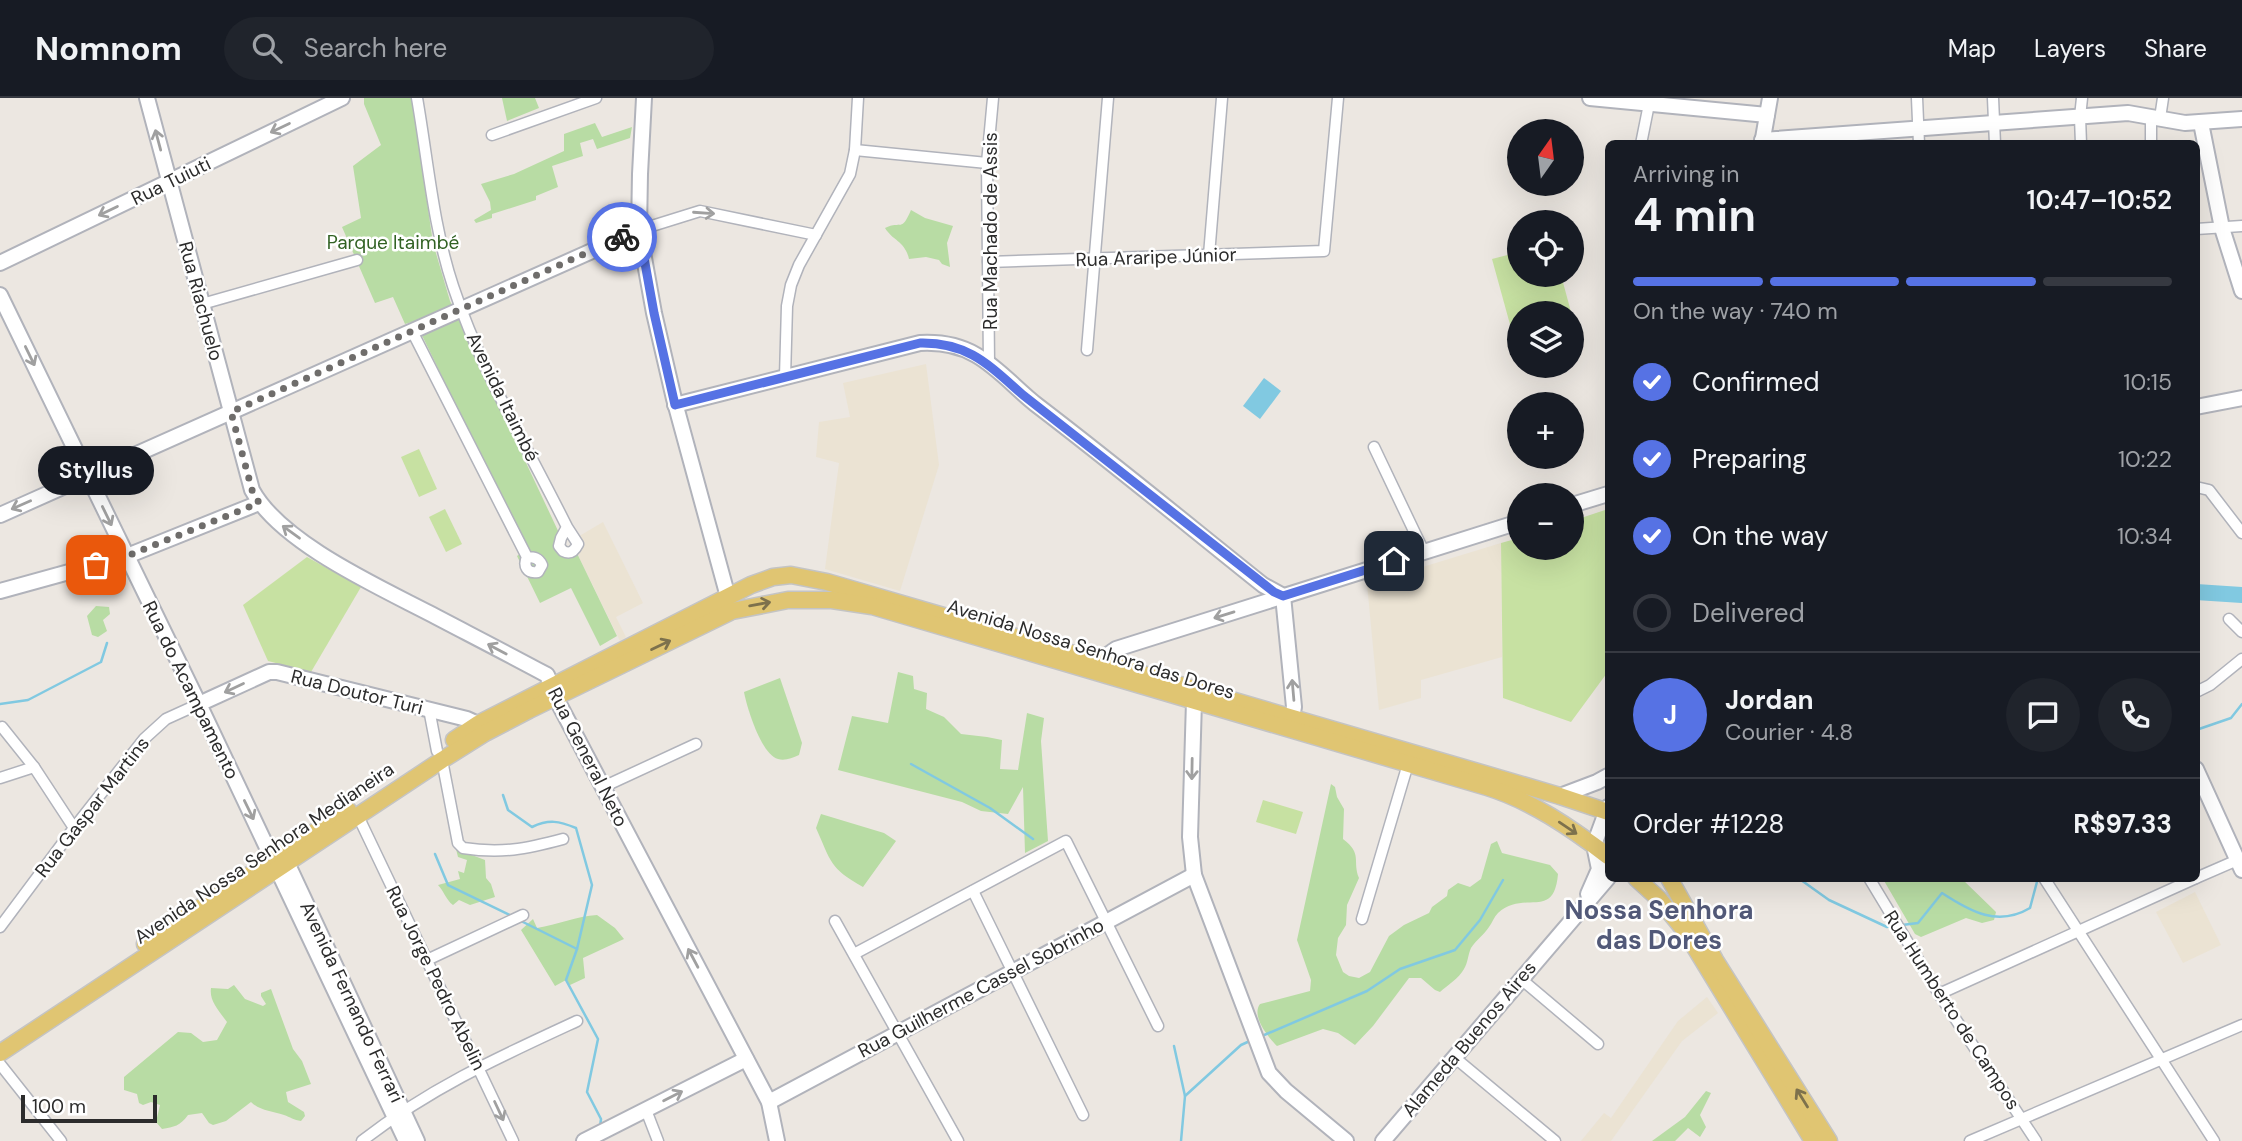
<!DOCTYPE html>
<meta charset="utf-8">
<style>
body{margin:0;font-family:"DM Sans",sans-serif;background:#20242c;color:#f1f3f6;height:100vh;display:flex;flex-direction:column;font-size:26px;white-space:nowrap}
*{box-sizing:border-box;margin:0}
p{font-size:23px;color:#9ea1a6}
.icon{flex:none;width:38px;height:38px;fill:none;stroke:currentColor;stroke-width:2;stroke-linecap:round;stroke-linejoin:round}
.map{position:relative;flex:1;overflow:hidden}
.details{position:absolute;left:1605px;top:42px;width:595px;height:742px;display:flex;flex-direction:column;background:#171b24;border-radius:10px;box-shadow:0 7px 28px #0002}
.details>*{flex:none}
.needle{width:46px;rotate:14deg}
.controls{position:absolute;left:1507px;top:21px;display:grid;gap:14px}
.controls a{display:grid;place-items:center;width:77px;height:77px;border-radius:50%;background:#171b24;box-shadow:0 7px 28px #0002;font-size:35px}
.scale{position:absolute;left:21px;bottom:18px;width:136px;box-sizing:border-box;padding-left:7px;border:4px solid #2c2c2c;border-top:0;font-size:19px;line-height:24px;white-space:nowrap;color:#2c2c2c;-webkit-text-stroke:5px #fff;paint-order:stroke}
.pin{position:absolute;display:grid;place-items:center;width:60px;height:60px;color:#fff;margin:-30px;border-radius:14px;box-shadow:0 4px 10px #0006}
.courier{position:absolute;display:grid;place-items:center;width:70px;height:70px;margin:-35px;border:5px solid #5672e4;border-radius:50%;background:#fff;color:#222;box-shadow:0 2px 9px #0007}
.bubble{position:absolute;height:49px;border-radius:24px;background:#171b24;box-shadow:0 7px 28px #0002;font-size:23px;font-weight:600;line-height:49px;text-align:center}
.head em{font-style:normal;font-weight:600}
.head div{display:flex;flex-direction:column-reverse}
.head{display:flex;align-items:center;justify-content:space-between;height:119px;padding:0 28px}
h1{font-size:46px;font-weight:600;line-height:52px}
.bar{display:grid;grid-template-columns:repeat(4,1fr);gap:10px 7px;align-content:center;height:84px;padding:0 28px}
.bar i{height:9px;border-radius:5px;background:#363941}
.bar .selected{background:#5672e4}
.bar p{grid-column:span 4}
.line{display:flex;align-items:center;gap:18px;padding:0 28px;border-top:2px solid #363941}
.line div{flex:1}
.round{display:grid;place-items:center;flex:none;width:74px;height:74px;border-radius:37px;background:#20242c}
ol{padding:0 28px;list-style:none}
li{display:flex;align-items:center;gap:21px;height:77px}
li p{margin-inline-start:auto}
li .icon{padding:7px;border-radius:50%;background:#5672e4;color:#fff;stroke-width:4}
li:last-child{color:#9ea1a6}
li i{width:38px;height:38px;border:4px solid #363941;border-radius:50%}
header{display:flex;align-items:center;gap:42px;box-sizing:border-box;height:98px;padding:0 35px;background:#171b24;border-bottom:2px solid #363941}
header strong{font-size:33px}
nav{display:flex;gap:38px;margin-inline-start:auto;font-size:24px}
.search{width:490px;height:63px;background:#20242c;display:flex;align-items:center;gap:18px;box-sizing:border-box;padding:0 24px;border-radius:38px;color:#9ea1a6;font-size:26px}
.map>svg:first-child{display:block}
.education{fill:#ebe3d3}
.green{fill:#b8dca4}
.pitch{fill:#c7e1a2}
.water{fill:#81c9e1}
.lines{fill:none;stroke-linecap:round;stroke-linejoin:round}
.stream{stroke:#81c9e1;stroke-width:2.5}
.river{stroke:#81c9e1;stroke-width:16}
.street-casing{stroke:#b1b3bb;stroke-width:13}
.secondary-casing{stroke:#b1b3bb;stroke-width:18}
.primary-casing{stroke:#c4c4c4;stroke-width:19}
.street{stroke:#fff;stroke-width:10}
.secondary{stroke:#fff;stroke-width:14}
.primary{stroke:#e0c572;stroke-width:16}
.oneway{stroke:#a0a0a0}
.oneway2{stroke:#7d714c}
.done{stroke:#6f6d6b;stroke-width:7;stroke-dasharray:0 12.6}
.route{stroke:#5672e4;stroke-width:9}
.labels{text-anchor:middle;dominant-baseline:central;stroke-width:5;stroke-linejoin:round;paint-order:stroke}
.street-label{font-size:19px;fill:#2c2c2c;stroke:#fff}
.park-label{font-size:19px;fill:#326224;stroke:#fff}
.district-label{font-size:26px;font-weight:bold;fill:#525978;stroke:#fff}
</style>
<header>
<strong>Nomnom</strong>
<div class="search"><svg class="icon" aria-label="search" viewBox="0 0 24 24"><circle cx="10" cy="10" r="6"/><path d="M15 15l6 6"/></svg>Search here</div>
<nav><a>Map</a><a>Layers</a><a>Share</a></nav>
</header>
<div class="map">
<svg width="2242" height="1043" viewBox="0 0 2242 1043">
<rect width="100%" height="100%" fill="#ece7e1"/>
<g class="education">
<path d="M926,266l13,101 -39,126 -75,-22 14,-106 -23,-6 3,-35 31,-5 -7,-34z"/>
<path d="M603,424l40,81 -27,14 10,20 -6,4 -49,-100z"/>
<path d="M1501,445l1,114 -81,23v18l-42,12 -12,-126z"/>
<path d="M2195,794l26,53 -38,18 -27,-51z"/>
<path d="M1707,899l11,16 -36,28 -71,100h-30l23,-28 7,5 67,-97z"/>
</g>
<g class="green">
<path d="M364,0h48l21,145 17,58 110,234 7,12 6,-2 44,91 -17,10 -29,-58 -31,15 -23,-47 9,-7 -111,-228 -10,3 -12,-27 -18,6 -33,-76 19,-9 -8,-52 28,-21 -17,-41z"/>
<path d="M502,0h33l4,10 -32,13z"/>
<path d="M595,25l7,14 30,-10 -2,11 -33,11 -4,-10 -13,4 3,13 -31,10 6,21 -22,9v4l-44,14v4l-16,5 -2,-3 17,-10 -1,-8 -9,-18 33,-10 50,-23v-17z"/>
<path d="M911,112l14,8 28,8 -6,17 3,24 -8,-3 -3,-4 -13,-3 -17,2c-4,-18 -16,-18 -24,-31 17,-8 16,5 26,-18z"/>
<path d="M96,508l13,1 1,7 -7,6 4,11 -9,6 -6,-2 -5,-19z"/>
<path d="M898,574l15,4 1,13 13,4 -1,16 18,8 17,17 26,3 15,3 -2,29 18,1 9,-57 17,5 -3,23 7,100 -23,12 -2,-66 -15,27 -27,-3 -19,-9 -124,-32 14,-54 36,7z"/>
<path d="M780,580l22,65 -3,12c-7,3 -14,6 -21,4 -17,-5 -31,-51 -34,-67z"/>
<path d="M1331,686l4,3 2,10 7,12 -1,30c20,15 9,22 16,39l-12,27 -1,20 -8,13 -2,17 7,17 6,4 10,2 11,-6 19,-36 15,-11 25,-12 3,-6 15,-11 1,-6 10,-7 12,4 11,-8 10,-35 6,-3 5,12 48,12 8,9c-4,47 -33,15 -60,39 -4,4 -6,10 -9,14 -5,8 -13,13 -18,21 -3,6 -3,15 -7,21 -5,9 -16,16 -24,23l-5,-2 -14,-12h-12l-36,48 -18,19 -17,-12 -15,-4 -46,17c-9,-9 -26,-30 -17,-42l50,-13 1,-11 -14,-40z"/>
<path d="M821,716l63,19 12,8 -33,46c-34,-19 -32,-26 -47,-59z"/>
<path d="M456,751l29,11 1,18 5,6 4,13 -25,8 -11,-5 -6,5c-7,-5 -9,-14 -15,-20l22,-6 -2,-8 6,2 3,-13 -9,-3z"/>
<path d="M1883,781h79l34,33 -2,8 -12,3 -16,-5 -45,19 -6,-3z"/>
<path d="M597,817l18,13 9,11 -41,19 2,20 -15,7 -4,-5 -11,6 -34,-56 12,-11 4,9c20,-3 40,-12 60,-13z"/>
<path d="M234,887l11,14 18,7 3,-2 -5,-8v-3l10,-4 22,60 9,12 9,23 -25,8 2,10 16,10 1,4 -4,5c-7,-1 -11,-4 -17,-6 -12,-4 -24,-4 -33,-13l-25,19 -13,4 -4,-2 -7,-10 -14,2c-8,11 -14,12 -26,14l-6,-7 4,-17 -9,-3 -8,3 -4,-2 -2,-9 -13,-4v-13l54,-45 13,1 12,9 14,-2 10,-18c-8,-11 -18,-21 -16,-34l17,1z"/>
<path d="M1706,993l5,2 -11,22 6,12 -6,10 -12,-9 -13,13h-23l33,-24z"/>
</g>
<g class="pitch">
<path d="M1519,154v23h42l13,48 -2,1v-11h-53v25l-5,1 -22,-80z"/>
<path d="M419,351l18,40 -18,8 -18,-40z"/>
<path d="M445,411l17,35 -16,8 -17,-35z"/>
<path d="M1608,411v158l-1,6 -36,49 -68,-24 -2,-155 18,-5v10h53v-27z"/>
<path d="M307,459l54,30 -50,85 -43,-11 -25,-56z"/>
<path d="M1263,702l40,12 -7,22 -40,-12z"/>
</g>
<path class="water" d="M1264,280l17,13 -21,28 -17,-13z"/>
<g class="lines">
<g class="stream">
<path d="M2242,497v4"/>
<path d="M0,606l28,-4 73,-38 6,-19"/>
<path d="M2199,631l32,-11 11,-14"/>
<path d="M911,666l79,44 43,31"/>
<path d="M503,697l5,15 24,17c17,-8 27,-6 44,1l16,57 -15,64"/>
<path d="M435,756l13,31 64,31"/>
<path d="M1795,780l6,2 28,20 58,27 8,-1"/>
<path d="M521,823l56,28 -11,31 32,59 -11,53 14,27 -1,8"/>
<path d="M1902,827l16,-2 24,-30c29,19 56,34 88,15l8,-30"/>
<path d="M1262,938l105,-45 33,-22 55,-19 25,-30 23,-40"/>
<path d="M1174,948l11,50"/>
<path d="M1181,1043l4,-45 56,-51 11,-5"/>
</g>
<path class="river" d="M2196,494l46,3"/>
<defs>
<g id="street">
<path d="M417,0c11,63 16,128 36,188 28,85 75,162 114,241l-6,11 -2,8 4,5c8,4 12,-1 15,-7l-11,-17"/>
<path d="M1917,0l2,46"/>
<path d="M1993,0l2,46"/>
<path d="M2151,18v28"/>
<path d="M2160,20l3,-20"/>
<path d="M492,37l104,-37"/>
<path d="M1641,46l9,-45"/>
<path d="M2081,46l-1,-27 2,-19"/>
<path d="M855,52l132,13"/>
<path d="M2196,131l46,-3"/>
<path d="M639,132l61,-19 116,24"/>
<path d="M1209,157l13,-157"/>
<path d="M988,164l336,-11 14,-153"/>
<path d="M202,206l155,-44"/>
<path d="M412,233l115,226c-4,9 0,17 11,15l4,-7c-3,-7 -8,-8 -15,-8"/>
<path d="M1087,252l21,-252"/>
<path d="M989,266l-2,-201 6,-65"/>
<path d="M785,279l2,-71 4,-21 8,-20 51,-91 5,-24 3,-52"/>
<path d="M1374,349l50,105"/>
<path d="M2196,389l13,3 33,43"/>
<path d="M2229,521l13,13"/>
<path d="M2196,594l14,-7 32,-26"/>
<path d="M429,611l8,42"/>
<path d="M2,629l32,40 40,61"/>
<path d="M442,662l16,83 5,5c38,6 63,1 100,-9"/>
<path d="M0,680l34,-11"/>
<path d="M603,689l93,-43"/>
<path d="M358,718l155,325"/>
<path d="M1869,780l70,116 97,147"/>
<path d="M2044,780l170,263"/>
<path d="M2196,780l46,-20"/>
<path d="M973,793l110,224"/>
<path d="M1362,821l46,-155"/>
<path d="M835,823l123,220"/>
<path d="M0,829l74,-99 70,-89 22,-20 33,-15"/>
<path d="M854,856l212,-113 92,185"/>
<path d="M427,862l96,-45"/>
<path d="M1521,881l77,65"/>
<path d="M1939,896l257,-116"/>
<path d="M1454,959l101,84"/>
<path d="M0,966l61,77"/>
<path d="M646,1012l12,31"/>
<path d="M362,1043c68,-53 137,-84 215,-120"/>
<path d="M1970,1043l272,-116"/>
</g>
<g id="secondary">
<path d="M147,0l105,392c28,52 125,96 177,123 40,21 79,41 118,62l12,29 210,398 8,39"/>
<path d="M644,0l-4,76 -1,56 15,83 20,86 54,198"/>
<path d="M1590,0l177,17"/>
<path d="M2201,25l21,105 20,63"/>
<path d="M1762,42l366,-27 57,10 57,-4"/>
<path d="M1762,46l8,-46"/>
<path d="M0,165l342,-165"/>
<path d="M0,197l199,409 207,437"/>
<path d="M675,307l245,-62c19,-1 39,2 56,12 23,13 41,35 62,51 76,58 150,119 225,179l20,11"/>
<path d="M2196,309l46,-9"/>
<path d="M1572,407l36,-11"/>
<path d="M0,417l639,-285"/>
<path d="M0,493l127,-35 132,-53"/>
<path d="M1283,498l11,111 -4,20"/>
<path d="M1096,572l3,-9 17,-12 403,-127"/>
<path d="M1194,603l-4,136 4,38 75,198 17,18 60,50"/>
<path d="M199,606l70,-32h8l190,47 11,5"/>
<path d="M2196,671l46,101"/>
<path d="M1560,698l37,-14 11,-6"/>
<path d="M283,756l134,287"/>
<path d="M1588,796l11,-25 -5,-24 14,-38"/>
<path d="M769,1004l425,-227"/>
<path d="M584,1043l162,-82"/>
<path d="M1383,1043l225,-263"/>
</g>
<g id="primary">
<path d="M454,642l24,-16 273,-139 22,-8 18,-2 36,7 733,214 48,16"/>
<path d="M1636,780l23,21 26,32 128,210"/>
<path d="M1669,780l46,82 114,181"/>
<path d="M145,846l203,-134"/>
<path d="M0,955l442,-293 43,-27 44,-23 203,-99 56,-11h44l40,6 615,181c45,14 84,41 121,69"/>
</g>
</defs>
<use href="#street" class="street-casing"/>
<use href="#secondary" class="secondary-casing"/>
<use href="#primary" class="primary-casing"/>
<use href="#street" class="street"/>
<use href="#secondary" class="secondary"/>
<use href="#primary" class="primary"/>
</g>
<defs><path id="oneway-shaft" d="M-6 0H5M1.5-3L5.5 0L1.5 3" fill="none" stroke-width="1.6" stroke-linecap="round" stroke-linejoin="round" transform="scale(1.75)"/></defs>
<g class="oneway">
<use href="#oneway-shaft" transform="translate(280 30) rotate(154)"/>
<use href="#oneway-shaft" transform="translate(158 42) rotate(-105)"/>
<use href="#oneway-shaft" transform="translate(108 113) rotate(154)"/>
<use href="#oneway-shaft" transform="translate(704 115) rotate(4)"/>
<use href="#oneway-shaft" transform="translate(30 258) rotate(64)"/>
<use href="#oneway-shaft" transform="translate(21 407) rotate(156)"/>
<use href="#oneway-shaft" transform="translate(107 418) rotate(64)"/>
<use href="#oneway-shaft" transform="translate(291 434) rotate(-144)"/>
<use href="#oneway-shaft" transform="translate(1224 517) rotate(163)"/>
<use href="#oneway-shaft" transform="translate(497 551) rotate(-152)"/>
<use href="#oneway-shaft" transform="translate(234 590) rotate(155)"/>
<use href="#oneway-shaft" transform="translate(1293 592) rotate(-95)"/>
<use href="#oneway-shaft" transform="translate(1192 671) rotate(91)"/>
<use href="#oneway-shaft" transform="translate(249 712) rotate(64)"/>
<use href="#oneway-shaft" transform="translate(693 860) rotate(-118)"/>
<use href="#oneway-shaft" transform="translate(673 998) rotate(-27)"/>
<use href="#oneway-shaft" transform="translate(499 1013) rotate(65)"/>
</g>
<g class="oneway2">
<use href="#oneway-shaft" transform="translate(760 506) rotate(-10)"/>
<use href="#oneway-shaft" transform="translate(661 547) rotate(-26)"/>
<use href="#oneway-shaft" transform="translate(1568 730) rotate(34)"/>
<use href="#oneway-shaft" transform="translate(1802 1000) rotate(-122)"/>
</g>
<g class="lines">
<path class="done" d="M96,467l31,-9 132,-53 -7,-13 -21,-78 391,-175"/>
<path class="route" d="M622,139l17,-7 15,83 21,92 245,-62c48,-1 69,22 103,52l251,197 9,4 111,-35"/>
</g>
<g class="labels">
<g class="street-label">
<text transform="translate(171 83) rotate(-26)">Rua Tuiuti</text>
<text transform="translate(990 133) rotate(-90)">Rua Machado de Assis</text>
<text transform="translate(1156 159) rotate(-2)">Rua Araripe Júnior</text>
<text transform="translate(201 203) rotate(75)">Rua Riachuelo</text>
<text transform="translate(503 299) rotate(64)">Avenida Itaimbé</text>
<text transform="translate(1091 551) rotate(17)">Avenida Nossa Senhora das Dores</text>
<text transform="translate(191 592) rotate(64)">Rua do Acampamento</text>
<text transform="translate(357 594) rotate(14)">Rua Doutor Turi</text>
<text transform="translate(588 659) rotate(63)">Rua General Neto</text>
<text transform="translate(92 709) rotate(-52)">Rua Gaspar Martins</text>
<text transform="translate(264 755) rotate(-34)">Avenida Nossa Senhora Medianeira</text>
<text transform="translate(436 880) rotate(64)">Rua Jorge Pedro Abelin</text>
<text transform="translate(981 890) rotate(-28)">Rua Guilherme Cassel Sobrinho</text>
<text transform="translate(352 904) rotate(65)">Avenida Fernando Ferrari</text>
<text transform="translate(1952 912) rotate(57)">Rua Humberto de Campos</text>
<text transform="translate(1469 941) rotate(-50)">Alameda Buenos Aires</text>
</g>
<g class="park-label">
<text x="393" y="144">Parque Itaimbé</text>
</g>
<g class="district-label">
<text x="1659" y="812">Nossa Senhora<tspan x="1659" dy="30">das Dores</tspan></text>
</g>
</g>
</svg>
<div class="controls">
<a><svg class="needle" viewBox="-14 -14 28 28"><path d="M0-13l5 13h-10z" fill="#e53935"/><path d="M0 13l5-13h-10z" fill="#9ea1a6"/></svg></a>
<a><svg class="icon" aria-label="locate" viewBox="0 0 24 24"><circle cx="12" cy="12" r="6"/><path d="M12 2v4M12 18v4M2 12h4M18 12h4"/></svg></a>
<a><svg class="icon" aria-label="layers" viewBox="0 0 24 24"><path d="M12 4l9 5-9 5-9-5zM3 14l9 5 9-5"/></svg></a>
<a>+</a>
<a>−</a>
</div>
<div class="scale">100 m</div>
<div class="pin" style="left:96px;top:467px;background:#ea580c"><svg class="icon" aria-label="bag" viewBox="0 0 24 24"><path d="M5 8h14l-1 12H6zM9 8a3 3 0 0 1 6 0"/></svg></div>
<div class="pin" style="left:1394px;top:463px;background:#1f2937"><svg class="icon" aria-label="home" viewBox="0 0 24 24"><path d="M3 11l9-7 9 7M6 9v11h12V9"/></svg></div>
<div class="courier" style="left:622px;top:139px"><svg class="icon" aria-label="bike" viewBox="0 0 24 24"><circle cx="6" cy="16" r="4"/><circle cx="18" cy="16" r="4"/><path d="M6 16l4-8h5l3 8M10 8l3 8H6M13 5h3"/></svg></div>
<div class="bubble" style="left:38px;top:348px;width:116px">Styllus</div>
<section class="details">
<div class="head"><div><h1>4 min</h1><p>Arriving in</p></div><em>10:47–10:52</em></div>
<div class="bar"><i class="selected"></i><i class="selected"></i><i class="selected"></i><i></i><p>On the way · 740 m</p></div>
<ol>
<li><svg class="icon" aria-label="check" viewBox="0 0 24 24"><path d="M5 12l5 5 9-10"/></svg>Confirmed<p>10:15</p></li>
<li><svg class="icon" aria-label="check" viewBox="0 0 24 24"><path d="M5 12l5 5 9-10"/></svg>Preparing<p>10:22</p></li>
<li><svg class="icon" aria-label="check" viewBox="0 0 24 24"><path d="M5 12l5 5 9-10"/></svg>On the way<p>10:34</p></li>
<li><i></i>Delivered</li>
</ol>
<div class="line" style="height:126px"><b class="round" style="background:#5672e4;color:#fff">J</b><div><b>Jordan</b><p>Courier · 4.8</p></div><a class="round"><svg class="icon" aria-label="chat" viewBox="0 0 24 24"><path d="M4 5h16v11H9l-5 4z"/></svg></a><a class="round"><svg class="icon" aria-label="phone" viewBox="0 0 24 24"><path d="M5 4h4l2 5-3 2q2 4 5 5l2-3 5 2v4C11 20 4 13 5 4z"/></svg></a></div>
<div class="line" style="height:91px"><div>Order #1228</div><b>R$97.33</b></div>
</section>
</div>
